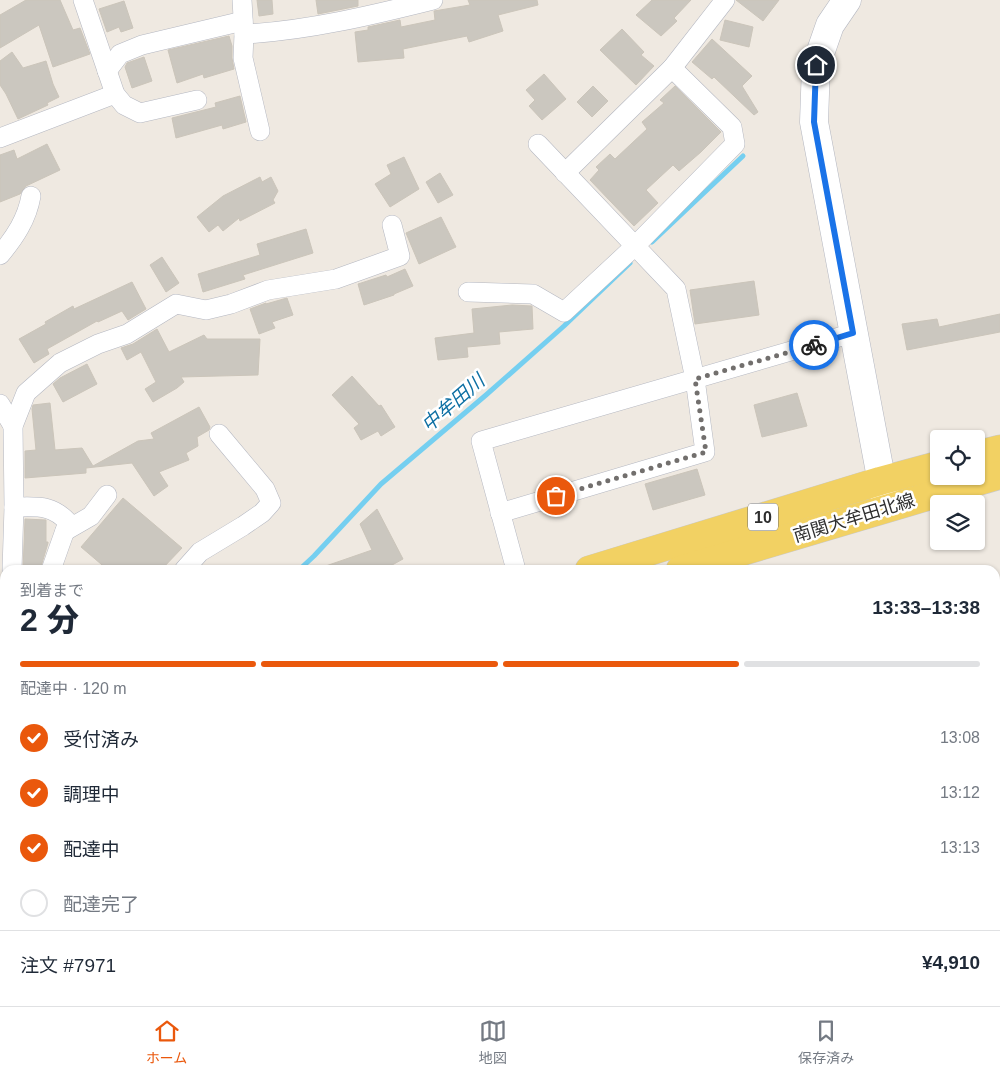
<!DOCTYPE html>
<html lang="ja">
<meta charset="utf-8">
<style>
body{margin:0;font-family:Helvetica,"Noto Sans JP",sans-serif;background:#f2f2f3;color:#1f2937;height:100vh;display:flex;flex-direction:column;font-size:19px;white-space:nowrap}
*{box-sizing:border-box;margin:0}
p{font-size:16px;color:#747a83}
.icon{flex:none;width:28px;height:28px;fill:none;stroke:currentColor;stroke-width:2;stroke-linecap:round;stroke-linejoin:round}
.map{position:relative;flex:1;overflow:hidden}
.panel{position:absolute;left:0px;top:565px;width:1000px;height:441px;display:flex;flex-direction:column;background:#fff;border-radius:15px 15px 0 0;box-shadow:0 1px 4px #0004}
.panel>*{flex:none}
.controls{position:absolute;left:930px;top:430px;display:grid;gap:10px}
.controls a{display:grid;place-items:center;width:55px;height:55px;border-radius:5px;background:#fff;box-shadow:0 1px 4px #0004;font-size:25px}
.pin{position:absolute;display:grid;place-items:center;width:42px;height:42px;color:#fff;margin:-21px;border:2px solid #fff;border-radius:50%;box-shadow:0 1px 5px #0007}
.courier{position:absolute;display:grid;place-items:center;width:50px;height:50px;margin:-25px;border:4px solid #1a73e8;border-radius:50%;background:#fff;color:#222;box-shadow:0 1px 6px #0007}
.head em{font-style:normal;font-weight:800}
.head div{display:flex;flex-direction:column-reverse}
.head{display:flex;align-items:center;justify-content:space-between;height:85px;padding:0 20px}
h1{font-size:32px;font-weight:800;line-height:38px}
.bar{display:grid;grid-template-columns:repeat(4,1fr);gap:8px 5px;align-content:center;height:60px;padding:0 20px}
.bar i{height:6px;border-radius:4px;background:#e0e1e3}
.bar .active{background:#ea580c}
.bar p{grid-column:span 4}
.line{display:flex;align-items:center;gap:12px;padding:0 20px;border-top:1px solid #e0e1e3}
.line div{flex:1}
ol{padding:0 20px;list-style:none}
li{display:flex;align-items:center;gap:15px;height:55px}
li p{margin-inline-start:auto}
li .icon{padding:5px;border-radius:50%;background:#ea580c;color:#fff;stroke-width:4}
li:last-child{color:#747a83}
li i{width:28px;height:28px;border:2px solid #e0e1e3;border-radius:50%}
.tab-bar{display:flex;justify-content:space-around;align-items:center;height:70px;border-top:1px solid #e0e1e3;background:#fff;font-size:14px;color:#747a83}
.tab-bar a{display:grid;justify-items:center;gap:2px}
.tab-bar .active{color:#ea580c}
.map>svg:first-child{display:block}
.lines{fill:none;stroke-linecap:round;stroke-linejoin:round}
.stream{stroke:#75cff0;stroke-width:5}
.building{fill:#cbc7bf;stroke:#cbc5ba}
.street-casing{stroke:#b4b7c1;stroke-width:20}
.secondary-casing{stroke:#b4b7c1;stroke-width:29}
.primary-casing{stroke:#c9c9c9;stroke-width:29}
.street{stroke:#fff;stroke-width:19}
.secondary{stroke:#fff;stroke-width:28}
.primary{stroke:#f2d163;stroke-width:28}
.done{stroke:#726f6d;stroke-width:5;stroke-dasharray:0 9}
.route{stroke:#1a73e8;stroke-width:6}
.labels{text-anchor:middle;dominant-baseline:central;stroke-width:5;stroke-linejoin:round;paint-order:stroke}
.shield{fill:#fff;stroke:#6d6d6d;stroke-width:1}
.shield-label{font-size:16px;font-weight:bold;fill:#2e2e2e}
.street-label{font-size:18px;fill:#2e2e2e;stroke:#fff}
.water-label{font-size:19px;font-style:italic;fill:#0d6fa3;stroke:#fff}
</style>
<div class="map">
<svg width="1000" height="1006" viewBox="0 0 1000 1006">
<rect width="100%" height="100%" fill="#efe9e1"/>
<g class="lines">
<g class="stream">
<path d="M652,242l91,-86"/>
<path d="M299,570l15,-14 67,-72 105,-89 78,-69 66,-63"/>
<path d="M0,851l5,-10"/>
</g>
</g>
<g class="building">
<path d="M26,0h34l13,30 7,-2 10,26 -37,13 -14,-42 -39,23v-33z"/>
<path d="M257,0h15l1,14 -14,2z"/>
<path d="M316,0h42v6l-40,8z"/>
<path d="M468,0h69l1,5 -40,10 5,16 -34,11 -2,-6 -64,13 1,9 -46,4 -3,-30 13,-2v-3l32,-7 1,7 34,-7 -1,-9 36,-6z"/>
<path d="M652,0h39l-17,18 3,3 -16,15 -25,-21z"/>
<path d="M736,0h43l-16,21z"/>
<path d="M124,1l9,27 -12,4 -2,-5 -12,5 -8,-23z"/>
<path d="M725,20l28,7 -4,20 -29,-7z"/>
<path d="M622,29l22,23 -3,3 13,11 -18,19 -36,-35z"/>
<path d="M229,36l3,10v12l2,11 -30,9 -1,-4 -26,9 -9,-33z"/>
<path d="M712,39l40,37 -10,10 16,26 -4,3 -40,-38 -2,2 -20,-17z"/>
<path d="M12,52l11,16 23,-7 7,23 6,13 -12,6 1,2 -30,14 -12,-25 -6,-9v-24z"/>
<path d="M144,57l8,24 -20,7 -7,-21 2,-4z"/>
<path d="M544,74l22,25 -24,21 -13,-14 6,-6 -9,-10z"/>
<path d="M593,86l15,15 -16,16 -15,-15z"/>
<path d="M675,86l46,46 -20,20 -22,19 -6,-6 -27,25 12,13 -24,23 -44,-46 9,-10 -3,-3 14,-13 5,5 32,-30 -5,-7 22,-19 -4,-3z"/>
<path d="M240,96l6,26 -23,7 -1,-4 -46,13 -4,-20 44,-11 -1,-4z"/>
<path d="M47,144l13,26 -34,16 -6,8 -20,8v-47l14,-5 3,9z"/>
<path d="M404,157l15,32 -29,18 -15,-23 16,-10 -4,-9z"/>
<path d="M440,173l13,22 -15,8 -12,-21z"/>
<path d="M260,177l2,5 9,-5 7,14 -5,9 2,3 -35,18 -1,-3 -16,13 -5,-6 -9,7 -12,-15 26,-21z"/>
<path d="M441,217l15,30 -37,17 -13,-31z"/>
<path d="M306,229l7,24 -70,22 2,4 -42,13 -5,-18 62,-19 -3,-11z"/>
<path d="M162,257l17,26 -13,9 -16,-27z"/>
<path d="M405,269l8,17 -19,8v1l-30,10 -6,-21 28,-9 1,2z"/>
<path d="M754,281l5,34 -64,9 -5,-34z"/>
<path d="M132,282l14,27 -18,11 -6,-9 -24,11 -1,-1 -50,28 2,5 -15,9 -15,-24 27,-15 -1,-2 28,-16 1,3z"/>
<path d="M287,298l6,17 -21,7 3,6 -16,6 -9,-25 16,-6v1z"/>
<path d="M512,305l20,1 1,23 -34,3 1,12 -33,3 1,10 -30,3 -3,-22 39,-5 -2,-24z"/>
<path d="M1000,314v18l-93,18 -5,-26 35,-5 2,8z"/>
<path d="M157,329l12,23 35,-17 3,4h53l-2,36 -77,2 3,5 -7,6 -24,14 -8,-13 11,-7 -15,-30 -14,8 -6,-12 12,-4z"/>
<path d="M87,364l10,20 -34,18 -10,-18 7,-6z"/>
<path d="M352,376l27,30 2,-1 14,22 -14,9 -3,-5 -17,9 -7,-12 5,-4 -27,-29z"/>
<path d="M797,393l10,33 -45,11 -8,-32z"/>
<path d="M50,403l5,47 27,-2 11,18 45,-25 16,-2 -3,-6 48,-26 11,20 -1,3 -12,7 1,9 -12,7 3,7 -30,12 9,14 -14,10 -22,-33 -46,5v5l-61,5v-27l11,-1 -4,-41 1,-4z"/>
<path d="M697,469l8,26 -52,15 -8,-26z"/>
<path d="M123,498l59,50 -21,22h-53l-27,-23z"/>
<path d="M377,509l26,50 -20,11h-63v-2l52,-18 -12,-26z"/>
<path d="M25,519l21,1v22h2v1l-8,27h-17z"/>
</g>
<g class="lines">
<defs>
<g id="street">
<path d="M83,0l32,94 9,11 16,8 57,-13"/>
<path d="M242,0l2,34 -1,24 17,73"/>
<path d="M244,34c62,-3 129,-19 189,-34"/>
<path d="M107,71l13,-17 22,-9 101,-24"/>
<path d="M0,138l115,-44"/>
<path d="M565,173l107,-105 53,-68"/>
<path d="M0,255c15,-18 27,-36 31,-59"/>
<path d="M468,292l65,2 31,18 71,-66 100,-102 -3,-17 -60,-59"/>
<path d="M0,404l13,22"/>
<path d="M14,507c23,0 37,-3 54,15l-17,48"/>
<path d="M500,513l205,-61 -10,-73 -19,-90 -138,-145"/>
<path d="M65,531l26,-15 16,-21"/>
<path d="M12,570l2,-63 -1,-81 13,-33 34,-30 38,-19 29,-10 49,-30 30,6 25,-6 37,-14 68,-11 64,-23 -8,-31"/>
<path d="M184,570l16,-18 43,-26 19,-13 9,-10 -6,-14 -46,-55"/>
<path d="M516,570l-35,-129 372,-108"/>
<path d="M0,682l5,-7"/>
<path d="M0,790l5,17"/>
<path d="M225,1006l4,-5"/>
<path d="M261,1006v-5"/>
</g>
<path id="secondary" d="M847,0l-17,25 -14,40 -2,57 72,382"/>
<g id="primary">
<path d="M976,455l24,-6"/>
<path d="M589,570l291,-89 59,-16"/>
<path d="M680,570l320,-95"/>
<path d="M0,753l5,-2"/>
<path d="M0,774l5,-1"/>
</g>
</defs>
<use href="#street" class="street-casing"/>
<use href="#secondary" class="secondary-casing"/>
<use href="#primary" class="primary-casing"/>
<use href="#street" class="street"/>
<use href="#secondary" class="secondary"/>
<use href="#primary" class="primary"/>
</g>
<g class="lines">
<path class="done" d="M556,496l150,-44 -11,-73 119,-34"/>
<path class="route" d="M814,345l39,-12 -39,-211 2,-57"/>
</g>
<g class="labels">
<rect class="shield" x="748" y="503.5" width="30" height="27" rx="4"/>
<g class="shield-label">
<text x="763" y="517">10</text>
</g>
<g class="street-label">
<text transform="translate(854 518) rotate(-17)">南関大牟田北線</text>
</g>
<g class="water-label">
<text transform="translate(453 403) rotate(-41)">中牟田川</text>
</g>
</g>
</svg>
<div class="controls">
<a><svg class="icon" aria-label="locate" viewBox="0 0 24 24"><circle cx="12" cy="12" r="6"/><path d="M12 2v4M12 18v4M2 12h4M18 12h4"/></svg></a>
<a><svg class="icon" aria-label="layers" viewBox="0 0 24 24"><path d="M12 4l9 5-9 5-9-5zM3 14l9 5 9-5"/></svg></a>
</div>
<div class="pin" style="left:556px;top:496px;background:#ea580c"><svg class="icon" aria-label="bag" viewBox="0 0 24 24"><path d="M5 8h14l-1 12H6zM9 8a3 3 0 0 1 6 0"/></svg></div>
<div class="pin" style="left:816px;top:65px;background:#1f2937"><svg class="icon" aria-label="home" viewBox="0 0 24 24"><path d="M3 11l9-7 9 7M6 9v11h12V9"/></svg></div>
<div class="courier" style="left:814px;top:345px"><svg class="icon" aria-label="bike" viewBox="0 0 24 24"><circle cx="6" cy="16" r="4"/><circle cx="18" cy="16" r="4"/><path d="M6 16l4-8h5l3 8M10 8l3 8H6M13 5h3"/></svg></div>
<section class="panel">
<div class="head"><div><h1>2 分</h1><p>到着まで</p></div><em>13:33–13:38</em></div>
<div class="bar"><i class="active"></i><i class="active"></i><i class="active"></i><i></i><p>配達中 · 120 m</p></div>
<ol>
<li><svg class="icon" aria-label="check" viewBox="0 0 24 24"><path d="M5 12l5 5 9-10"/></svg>受付済み<p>13:08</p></li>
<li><svg class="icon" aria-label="check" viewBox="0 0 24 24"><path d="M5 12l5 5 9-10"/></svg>調理中<p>13:12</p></li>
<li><svg class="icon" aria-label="check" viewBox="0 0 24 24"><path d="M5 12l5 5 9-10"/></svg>配達中<p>13:13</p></li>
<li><i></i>配達完了</li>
</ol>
<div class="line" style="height:65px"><div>注文 #7971</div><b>¥4,910</b></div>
</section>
</div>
<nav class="tab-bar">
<a class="active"><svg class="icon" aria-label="home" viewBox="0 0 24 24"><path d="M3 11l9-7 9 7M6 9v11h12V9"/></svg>ホーム</a>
<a><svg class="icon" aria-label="map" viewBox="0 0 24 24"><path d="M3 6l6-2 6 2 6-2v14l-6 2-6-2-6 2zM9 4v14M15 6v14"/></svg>地図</a>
<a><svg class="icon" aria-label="saved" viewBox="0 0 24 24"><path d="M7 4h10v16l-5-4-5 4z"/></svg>保存済み</a>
</nav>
